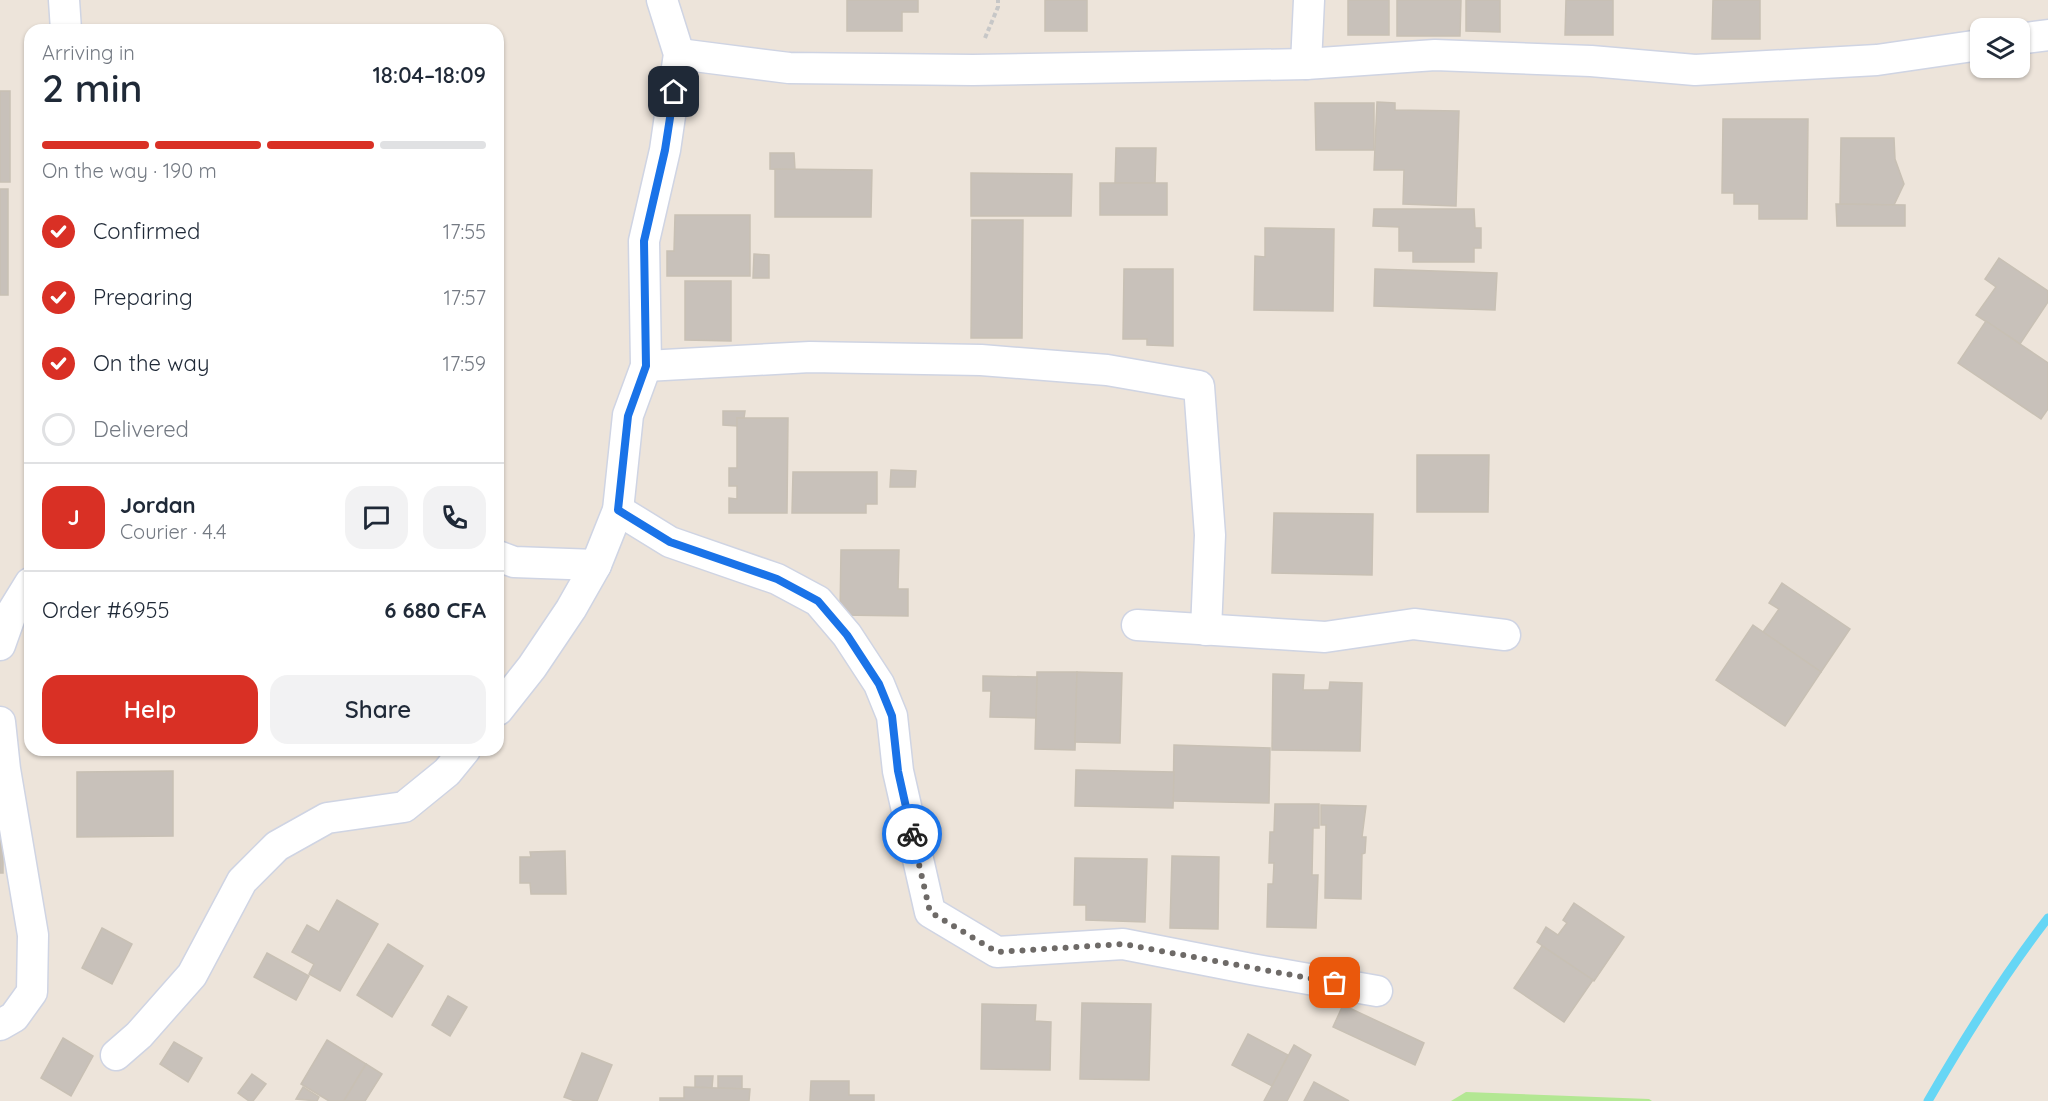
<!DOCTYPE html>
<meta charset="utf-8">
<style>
body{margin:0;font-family:Quicksand,sans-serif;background:#f2f2f3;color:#1f2937;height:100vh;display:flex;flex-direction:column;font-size:22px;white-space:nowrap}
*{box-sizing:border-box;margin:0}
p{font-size:20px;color:#747a83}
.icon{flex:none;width:33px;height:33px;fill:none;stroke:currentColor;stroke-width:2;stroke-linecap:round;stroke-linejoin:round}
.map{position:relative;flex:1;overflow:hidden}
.details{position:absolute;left:24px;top:24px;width:480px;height:732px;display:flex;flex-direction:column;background:#fff;border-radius:18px;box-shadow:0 2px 4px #0004}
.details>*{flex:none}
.buttons{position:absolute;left:1970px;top:18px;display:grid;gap:12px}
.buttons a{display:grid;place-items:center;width:60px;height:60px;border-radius:12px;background:#fff;box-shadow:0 2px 4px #0004;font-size:30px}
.pin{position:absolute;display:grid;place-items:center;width:51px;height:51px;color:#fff;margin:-26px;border-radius:12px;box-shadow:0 3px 9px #0006}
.courier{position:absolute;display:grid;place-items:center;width:60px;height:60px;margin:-30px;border:4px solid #1a73e8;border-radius:50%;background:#fff;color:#222;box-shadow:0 2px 8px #0007}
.head em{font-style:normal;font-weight:600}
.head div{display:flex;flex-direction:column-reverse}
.head{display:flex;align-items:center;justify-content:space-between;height:102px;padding:0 18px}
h1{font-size:39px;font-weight:600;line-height:45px}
.bar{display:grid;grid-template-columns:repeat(4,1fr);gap:9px 6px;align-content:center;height:72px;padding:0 18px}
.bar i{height:8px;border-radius:4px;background:#e0e1e3}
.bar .active{background:#d93025}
.bar p{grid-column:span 4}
.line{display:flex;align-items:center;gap:15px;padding:0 18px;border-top:2px solid #e0e1e3}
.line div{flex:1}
.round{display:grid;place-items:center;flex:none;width:63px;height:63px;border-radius:18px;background:#f2f2f3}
ol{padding:0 18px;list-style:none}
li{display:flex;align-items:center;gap:18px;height:66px}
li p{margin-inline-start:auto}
li .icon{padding:6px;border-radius:50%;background:#d93025;color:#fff;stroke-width:4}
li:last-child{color:#747a83}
li i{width:33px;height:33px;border:3px solid #e0e1e3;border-radius:50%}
.button{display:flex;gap:12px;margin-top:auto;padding:12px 18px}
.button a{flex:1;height:69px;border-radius:18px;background:#d93025;color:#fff;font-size:24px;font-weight:600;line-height:69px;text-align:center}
.button a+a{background:#f2f2f3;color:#1f2937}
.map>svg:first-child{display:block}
.green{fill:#b3e793}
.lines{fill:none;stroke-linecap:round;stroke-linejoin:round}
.stream{stroke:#66d6f5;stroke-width:9}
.building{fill:#c8c1ba;stroke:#c8c0b4;stroke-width:1.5}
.minor-casing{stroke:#cfd4e3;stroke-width:33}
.path{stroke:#c7c7c7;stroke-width:4;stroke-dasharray:4.5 3;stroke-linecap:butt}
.minor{stroke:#fff;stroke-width:30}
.done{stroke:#6e6a67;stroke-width:6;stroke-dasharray:0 10.8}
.route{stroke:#1a73e8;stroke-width:8}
</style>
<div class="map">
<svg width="2048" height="1101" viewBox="0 0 2048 1101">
<rect width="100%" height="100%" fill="#ede4da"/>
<path class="green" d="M1466,1092l183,7 3,2h-201z"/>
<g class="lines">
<path class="stream" d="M1928,1101c37,-64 75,-125 120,-183"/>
</g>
<g class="building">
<path d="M847,0h71v12h-16v19h-55z"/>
<rect x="1045" y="0" width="42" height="31"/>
<rect x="1348" y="0" width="41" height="35"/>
<path d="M1397,0h64l-1,36h-63z"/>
<path d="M1466,0h34v32l-34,-1z"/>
<path d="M1566,0h47v35h-48z"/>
<path d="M1713,0h47v39h-48z"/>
<rect x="0" y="91" width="10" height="91"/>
<path d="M1377,102l18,1v7l64,1 -3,95 -53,-2 1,-34h-30z"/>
<path d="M1315,103h59v47h-58z"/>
<path d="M1723,119h85l-1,100h-48v-15h-25v-11h-12z"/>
<path d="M1841,138h53l1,21 9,25 -10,21 -54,-1z"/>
<path d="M1116,148h40l-1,35h-40z"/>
<path d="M770,153h24l1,17 -25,-1z"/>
<path d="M775,169l97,1 -1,47h-96z"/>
<path d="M971,173l101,1 -1,42h-100z"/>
<rect x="1100" y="183" width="67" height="32"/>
<rect x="0" y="189" width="8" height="106"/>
<path d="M1836,204l69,1v21h-68z"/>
<path d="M1374,209h100l1,19h6v20h-7v14h-61v-11h-14v-24l-26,-1z"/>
<path d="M675,215h75v61h-83v-25h7z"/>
<path d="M972,220h51l-1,118h-51z"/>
<path d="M1265,228l69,1 -1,82 -79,-1 1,-54 10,1z"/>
<path d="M754,254l15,1v23h-16z"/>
<path d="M1999,258l49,33v11l-28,42 -44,-29 20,-28 -11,-8z"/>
<path d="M1124,269h49v77l-26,-1v-6h-24z"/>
<path d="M1375,269l122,4 -2,37 -121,-4z"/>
<path d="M685,281h46v60l-46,-1z"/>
<path d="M1986,321l62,42v46l-7,10 -83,-56z"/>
<path d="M723,411h22l-1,7h-7v8l-14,-1z"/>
<path d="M737,418h51l-1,95h-58v-15l8,1v-13h-8v-18h8z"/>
<path d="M1417,455h72l-1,57h-71z"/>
<path d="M891,470l25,1 -1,16h-25z"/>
<path d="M793,472h84v32h-11v9h-74z"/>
<path d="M1274,513l99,1 -1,61 -100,-2z"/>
<path d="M841,550h58l-1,39h10v27l-68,-1z"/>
<path d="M1782,583l68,46 -29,43 -58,-40 16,-23 -10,-6z"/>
<path d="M1753,625l68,47 -36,54 -69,-46z"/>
<path d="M1037,672h40l-2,78 -40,-1z"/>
<path d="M1077,672l45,1 -2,70 -45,-1z"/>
<path d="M1273,674l31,1 -1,15h26l1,-8 32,1 -2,68 -88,-1z"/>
<path d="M983,676l54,1 -1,41 -46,-1 1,-26h-8z"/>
<path d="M1174,745l96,3 -1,55 -96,-2z"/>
<path d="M1076,770l98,2 -1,36 -98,-2z"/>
<path d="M173,771v65l-96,1v-65z"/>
<path d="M1275,804h44v24h-6l-1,47h6l-2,53 -49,-1 1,-43h5l1,-21h-5l1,-31h4z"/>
<path d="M1321,805l45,1 -4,31h4l-1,16 -3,1 -1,45 -36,-1 1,-73h-5z"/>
<rect x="0" y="840" width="3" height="33"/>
<path d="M565,851l1,43h-35l-1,-11h-10v-26h11l-1,-5z"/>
<path d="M1172,856l47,1 -1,72 -48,-1z"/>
<path d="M1075,858l72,1 -2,63 -59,-2v-15h-12z"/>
<path d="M337,900l41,24 -38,67 -31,-17 5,-10 -22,-12 15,-27 12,7z"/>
<path d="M1574,903l50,34 -30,44 -57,-39 9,-15 12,8 9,-12 -4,-3z"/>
<path d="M102,928l30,16 -20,40 -30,-16z"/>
<path d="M388,944l35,22 -31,51 -35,-22z"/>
<path d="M1542,946l51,34 -29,42 -50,-34z"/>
<path d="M267,953l42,23 -13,24 -42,-23z"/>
<path d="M448,996l19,11 -17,29 -18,-11z"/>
<path d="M1082,1003l69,1 -2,76 -69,-1z"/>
<path d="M982,1004l54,1 -1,16 16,1 -1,48 -69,-1z"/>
<path d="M1343,1005l81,38 -9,22 -82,-38z"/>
<path d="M1248,1034l40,21 -16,31 -40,-21z"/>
<path d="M63,1038l30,18 -22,40 -30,-18z"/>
<path d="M327,1040l39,24 -22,37h-15l-28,-17z"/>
<path d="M174,1042l28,16 -14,24 -28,-18z"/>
<path d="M1294,1045l17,10 -24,46h-23z"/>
<path d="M582,1053l30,12 -15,36h-22l-11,-4z"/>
<path d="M366,1064l16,10 -17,27h-21z"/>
<path d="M252,1074l14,10 -13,17h-4l-11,-8z"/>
<path d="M695,1076h18l-1,12 -17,-1z"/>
<path d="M718,1076h24v13l-24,-1z"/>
<path d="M811,1081h38v14h25v6h-64z"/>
<path d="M1314,1082l35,19h-45z"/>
<path d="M303,1087l16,10 -2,4 -21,-2z"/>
<path d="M684,1087l66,2 -1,12h-89v-3h24z"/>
</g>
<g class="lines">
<defs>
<g id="minor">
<path d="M64,0l2,30"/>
<path d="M2019,39l29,-4"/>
<path d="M679,54l110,14 184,2 333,-6 129,-9 156,6 104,9 182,-10 103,-15"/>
<path d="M1306,64l3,-64"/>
<path d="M646,366l164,-9 171,3 126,10 92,16 11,149 -4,95"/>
<path d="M618,510l52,32 107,37 41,22 29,34 32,49 13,32 6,55 32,141 67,40 126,-8 128,25 126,22"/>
<path d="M498,556l16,6 82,3"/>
<path d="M1137,625l188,12 89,-13 91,11"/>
<path d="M0,645l11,-31 19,-31"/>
<path d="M498,710l34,-43 39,-58 25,-44 22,-55 10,-95 18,-49 -2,-125 21,-91 14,-96 -17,-54"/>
<path d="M0,722l5,47 28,166 -1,57 -18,25 -14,8"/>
<path d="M116,1055l23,-20 53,-60 50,-94 35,-35 50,-28 77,-11 43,-35 18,-22"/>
</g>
</defs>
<use href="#minor" class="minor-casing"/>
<path class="path" d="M985,38l13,-31v-7"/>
<use href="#minor" class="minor"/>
</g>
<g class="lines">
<path class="done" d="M912,834l18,78 67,40 126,-8 212,39"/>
<path class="route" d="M674,92l-9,58 -21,91 2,125 -18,50 -10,94 52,32 107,37 41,22 29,34 32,49 13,32 6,55 14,63"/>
</g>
</svg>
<div class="buttons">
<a><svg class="icon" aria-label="layers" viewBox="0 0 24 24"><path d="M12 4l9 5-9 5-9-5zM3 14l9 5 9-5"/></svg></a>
</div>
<div class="pin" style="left:1335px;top:983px;background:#ea580c"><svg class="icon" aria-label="bag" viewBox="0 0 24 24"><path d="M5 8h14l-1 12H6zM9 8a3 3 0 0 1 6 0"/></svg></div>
<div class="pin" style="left:674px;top:92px;background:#1f2937"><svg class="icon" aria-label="home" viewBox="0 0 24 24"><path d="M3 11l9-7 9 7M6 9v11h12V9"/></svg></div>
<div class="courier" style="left:912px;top:834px"><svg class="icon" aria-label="bike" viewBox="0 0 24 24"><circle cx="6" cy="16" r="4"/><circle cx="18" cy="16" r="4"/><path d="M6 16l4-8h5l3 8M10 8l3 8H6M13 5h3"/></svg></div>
<section class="details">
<div class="head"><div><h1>2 min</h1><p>Arriving in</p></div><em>18:04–18:09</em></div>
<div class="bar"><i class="active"></i><i class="active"></i><i class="active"></i><i></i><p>On the way · 190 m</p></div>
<ol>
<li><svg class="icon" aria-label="check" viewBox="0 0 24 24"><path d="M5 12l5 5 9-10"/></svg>Confirmed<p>17:55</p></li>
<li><svg class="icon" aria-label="check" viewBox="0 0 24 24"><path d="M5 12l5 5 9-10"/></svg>Preparing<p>17:57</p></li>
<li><svg class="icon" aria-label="check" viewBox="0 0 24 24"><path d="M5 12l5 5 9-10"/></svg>On the way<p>17:59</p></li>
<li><i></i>Delivered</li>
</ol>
<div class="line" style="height:108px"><b class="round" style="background:#d93025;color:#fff">J</b><div><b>Jordan</b><p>Courier · 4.4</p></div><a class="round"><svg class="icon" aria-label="chat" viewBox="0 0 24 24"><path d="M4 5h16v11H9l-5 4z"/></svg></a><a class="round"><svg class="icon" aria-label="phone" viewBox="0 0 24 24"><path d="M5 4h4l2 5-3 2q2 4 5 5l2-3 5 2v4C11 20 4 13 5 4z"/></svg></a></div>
<div class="line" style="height:78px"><div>Order #6955</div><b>6 680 CFA</b></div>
<div class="button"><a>Help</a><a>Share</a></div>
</section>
</div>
